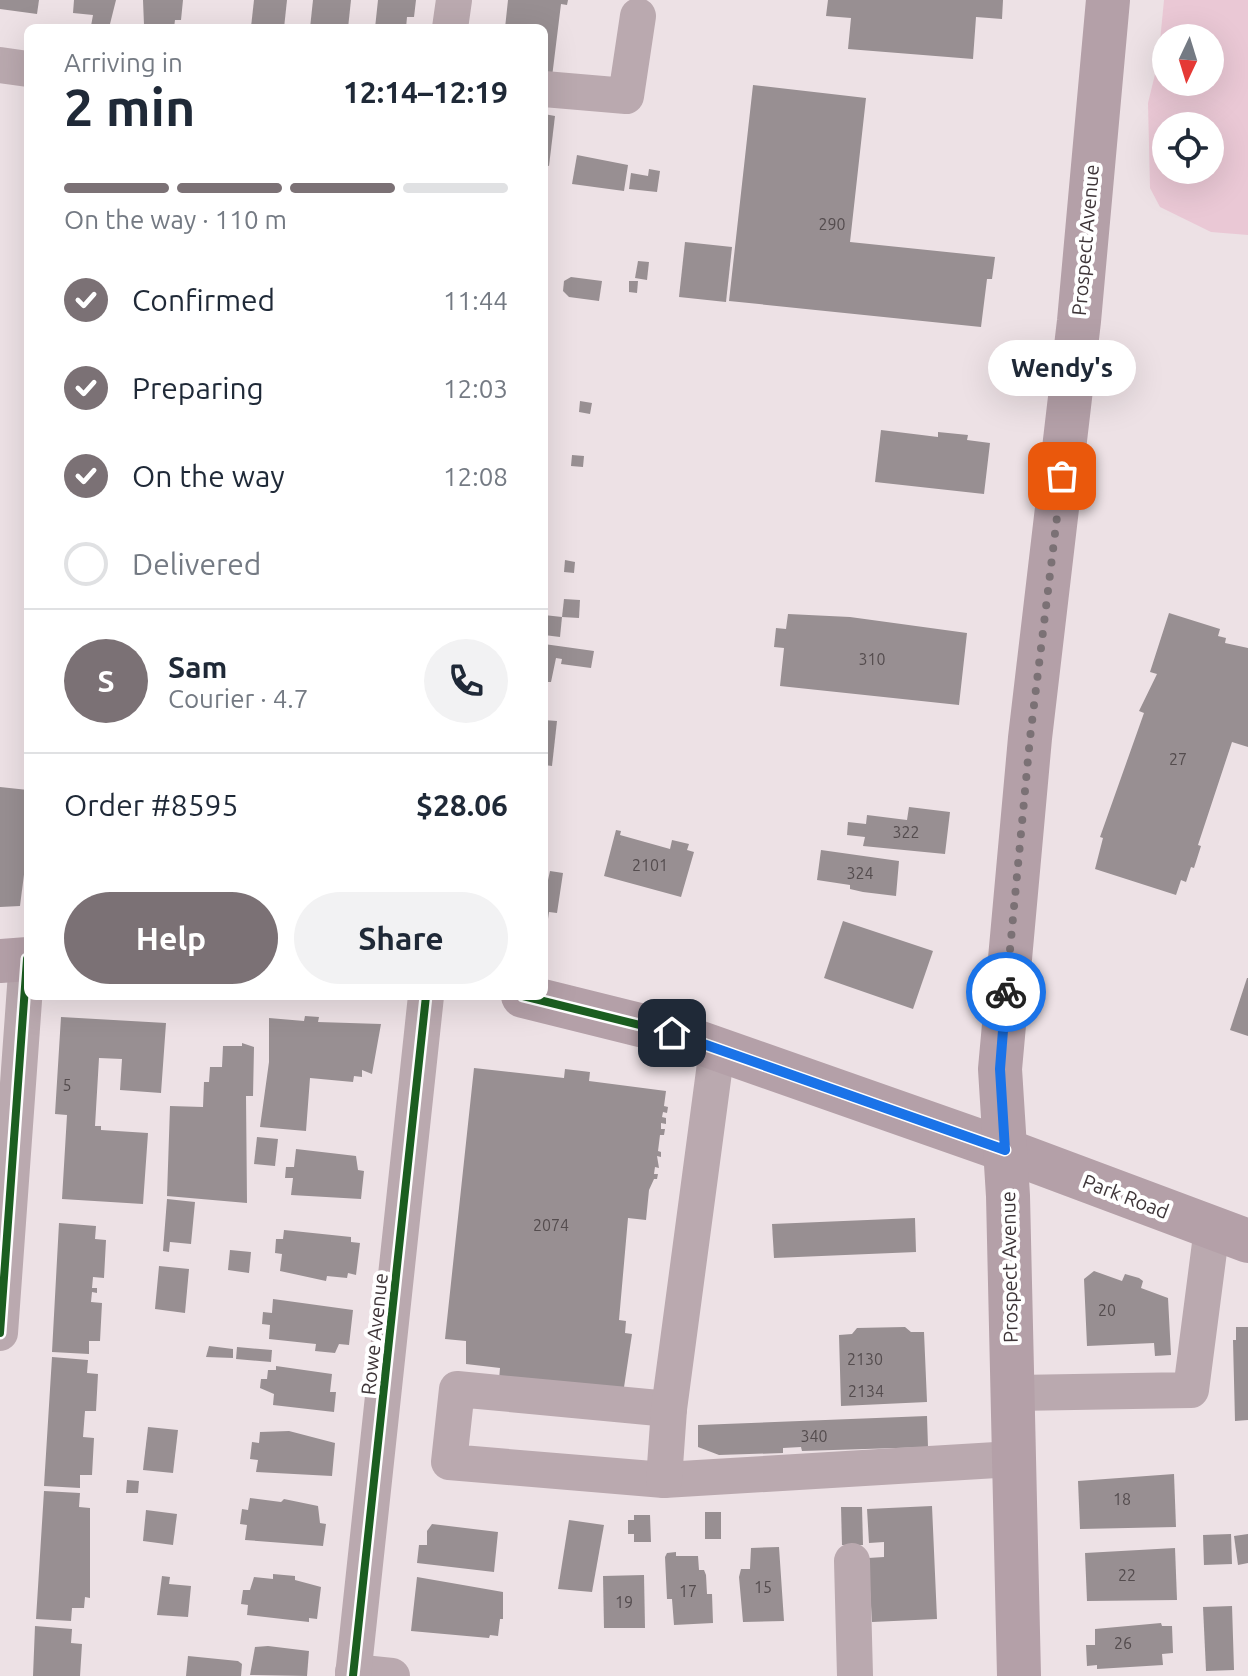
<!DOCTYPE html>
<meta charset="utf-8">
<style>
body{margin:0;font-family:Ubuntu,sans-serif;background:#f2f2f3;color:#1f2937;height:100vh;display:flex;flex-direction:column;font-size:30px;white-space:nowrap}
*{box-sizing:border-box;margin:0}
p{font-size:26px;color:#747a83}
.icon{flex:none;width:44px;height:44px;fill:none;stroke:currentColor;stroke-width:2;stroke-linecap:round;stroke-linejoin:round}
.map{position:relative;flex:1;overflow:hidden}
.drawer{position:absolute;left:24px;top:24px;width:524px;height:976px;display:flex;flex-direction:column;background:#fff;border-radius:12px;box-shadow:0 8px 32px #0002}
.drawer>*{flex:none}
.needle{width:52px;rotate:184deg}
.fabs{position:absolute;left:1152px;top:24px;display:grid;gap:16px}
.fabs a{display:grid;place-items:center;width:72px;height:72px;border-radius:50%;background:#fff;box-shadow:0 8px 32px #0002;font-size:40px}
.pin{position:absolute;display:grid;place-items:center;width:68px;height:68px;color:#fff;margin:-34px;border-radius:16px;box-shadow:0 4px 12px #0006}
.courier{position:absolute;display:grid;place-items:center;width:80px;height:80px;margin:-40px;border:6px solid #1a73e8;border-radius:50%;background:#fff;color:#222;box-shadow:0 2px 10px #0007}
.bubble{position:absolute;height:56px;border-radius:28px;background:#fff;box-shadow:0 8px 32px #0002;font-size:26px;font-weight:700;line-height:56px;text-align:center}
.summary em{font-style:normal;font-weight:700}
.summary div{display:flex;flex-direction:column-reverse}
.summary{display:flex;align-items:center;justify-content:space-between;height:136px;padding:0 40px}
h1{font-size:52px;font-weight:700;line-height:60px}
.bar{display:grid;grid-template-columns:repeat(4,1fr);gap:12px 8px;align-content:center;height:96px;padding:0 40px}
.bar i{height:10px;border-radius:6px;background:#e0e1e3}
.bar .on{background:#7b7175}
.bar p{grid-column:span 4}
.line{display:flex;align-items:center;gap:20px;padding:0 40px;border-top:2px solid #e0e1e3}
.line div{flex:1}
.round{display:grid;place-items:center;flex:none;width:84px;height:84px;border-radius:42px;background:#f2f2f3}
ol{padding:0 40px;list-style:none}
li{display:flex;align-items:center;gap:24px;height:88px}
li p{margin-inline-start:auto}
li .icon{padding:8px;border-radius:50%;background:#7b7175;color:#fff;stroke-width:4}
li:last-child{color:#747a83}
li i{width:44px;height:44px;border:4px solid #e0e1e3;border-radius:50%}
.button{display:flex;gap:16px;margin-top:auto;padding:16px 40px}
.button a{flex:1;height:92px;border-radius:48px;background:#7b7175;color:#fff;font-size:32px;font-weight:700;line-height:92px;text-align:center}
.button a+a{background:#f2f2f3;color:#1f2937}
.map>svg:first-child{display:block}
.green{fill:#eac8d5;fill-rule:evenodd}
.building{fill:#988f92}
.lines{fill:none;stroke-linecap:round;stroke-linejoin:round}
.minor{stroke:#baa9af;stroke-width:36}
.major{stroke:#b4a0a8;stroke-width:44}
.cycleway-casing{stroke:#fff;stroke-width:13}
.cycleway{stroke:#1b5e20;stroke-width:8}
.done{stroke:#7b7175;stroke-width:8;stroke-dasharray:0 14.4}
.route{stroke:#1a73e8;stroke-width:10}
.labels{text-anchor:middle;dominant-baseline:central;stroke-width:8;stroke-linejoin:round;paint-order:stroke}
.number-label{font-size:16px;fill:#544c4e}
.street-label{font-size:20px;fill:#3e3538;stroke:#fff}
</style>
<div class="map">
<svg width="1248" height="1676" viewBox="0 0 1248 1676">
<rect width="100%" height="100%" fill="#ede1e5"/>
<path class="green" d="M1164,0h84v235l-37,-3 -51,-25 -10,-19 -2,-85 10,-41zM1166,38h44v44h-44zM1166,126h44v44h-44z"/>
<g class="building">
<path d="M0,0h39l-2,14 -37,-5z"/>
<path d="M74,0h42l-7,28 -18,-2 2,-11 -20,-2z"/>
<path d="M143,0h40l-2,20h-6l-1,8 -30,-3z"/>
<path d="M254,0h33l-3,28 -33,-1z"/>
<path d="M313,0h38l-3,28h-38z"/>
<path d="M378,0h38l-2,17h-7l-1,11h-31z"/>
<path d="M508,0h60l-1,5 -6,-1 -9,73 -8,-1v-48h-39z"/>
<path d="M828,0h175l-1,19 -26,-2 -3,42 -125,-10 3,-31 -25,-2z"/>
<path d="M753,85l113,13 -16,144 145,15 -3,22h-5l-6,48 -252,-26z"/>
<path d="M544,114l11,2 -6,50 -5,-1z"/>
<path d="M577,155l51,10 -4,26 -52,-7z"/>
<path d="M649,169l11,2 -3,21 -28,-3 2,-16 17,3z"/>
<path d="M685,242l47,5 -6,55 -47,-5z"/>
<path d="M638,261l11,1 -2,18 -12,-2z"/>
<path d="M571,277l31,4 -3,20 -30,-4 -6,-6 1,-10z"/>
<path d="M629,281h9l-1,12 -8,-1z"/>
<path d="M580,401l12,2 -2,11 -11,-2z"/>
<path d="M881,430l57,7v-5l30,3 -1,5 23,3 -6,51 -109,-12z"/>
<path d="M572,455l12,1 -1,11 -12,-1z"/>
<path d="M565,560l10,2 -1,11 -10,-1z"/>
<path d="M564,599l16,1 -1,18 -17,-1z"/>
<path d="M1169,613l51,16 -2,7 8,2 -1,5 23,5v99l-16,-5 -34,103 3,1 -7,22 -3,-1 -5,15 -5,-2 -5,15 -81,-26 8,-31 -3,-1 44,-124 -5,-2 18,-37 -7,-2z"/>
<path d="M788,614l62,3 117,16 -8,72 -179,-19 4,-38 -10,-1 2,-19 10,1z"/>
<path d="M544,615l18,2 -2,20 -16,-2z"/>
<path d="M544,644l50,7 -3,17 -30,-4 1,-5 -6,-1 -5,24h-7z"/>
<path d="M544,720l13,1 -5,45 -8,-1z"/>
<path d="M0,787l28,3v53l-8,63 -20,1z"/>
<path d="M909,807l41,5 -5,42 -82,-8 2,-9 -18,-2 1,-13 18,2 1,-9 40,5z"/>
<path d="M616,830l5,1 -1,4 50,14 2,-9 17,4 -2,6 7,2 -13,45 -77,-21z"/>
<path d="M821,850l78,11 -3,35 -33,-4 -13,-3v-4l-33,-5z"/>
<path d="M550,871l13,2 -6,40 -8,-1 -3,21 -2,-35z"/>
<path d="M843,921l90,30 -20,58 -89,-31z"/>
<path d="M1247,978h1v58l-18,-6z"/>
<path d="M305,1016l14,1 -1,5 63,2 -9,50 -10,-4v7l-8,-1 -1,6 -43,-4 -4,53 -46,-4 9,-65v-44l35,3z"/>
<path d="M61,1017l105,6 -5,70 -41,-3 2,-31 -23,-1 -4,68h6v4l47,3 -5,71 -81,-5 5,-84 -12,-1z"/>
<path d="M242,1043l12,4 -1,49h-7l1,107 -80,-7 3,-90 33,1 1,-25h5l1,-15h12l1,-21h19z"/>
<path d="M474,1068l90,10 1,-9 25,3 -1,9 77,10 -2,15 4,1 -1,6 -4,-1 -1,5 4,1v6l-5,-1v6h4l-1,6h-4l-2,16 3,1v5l-4,-1 2,12 -4,-1 -1,7h4l-1,5h-3l-5,11 -3,30 -18,-2 -9,102 7,1 -1,12 7,1 -9,60 -124,-14 1,-12 -34,-4v-23l-21,-2z"/>
<path d="M257,1137l21,2 -3,27 -21,-2z"/>
<path d="M296,1149l60,7 2,14 6,1 -3,28 -70,-4 2,-17h-8l1,-11h8z"/>
<path d="M167,1199l28,3 -4,42 -21,-2 -1,10 -6,-1z"/>
<path d="M915,1218l1,34 -142,6 -2,-34z"/>
<path d="M59,1223l37,3 -1,13 11,1 -2,38 -11,-1 -1,11h5v5l-5,-1 -1,10 11,1 -2,38h-11v13l-37,-2z"/>
<path d="M284,1230l67,7v5l9,1 -4,32 -8,-2 -1,5 -20,-2 -1,5 -46,-10 2,-17 -7,-1 1,-14h7z"/>
<path d="M230,1250l21,2 -2,21 -21,-3z"/>
<path d="M159,1266l30,3 -4,44 -30,-4z"/>
<path d="M1094,1271l28,10 3,-7 14,4 4,3 -2,7 27,10 3,57 -16,1 -1,-13 -67,3 -3,-67z"/>
<path d="M273,1299l80,11 -4,35 -10,-1 -4,9 -20,-2 1,-7 -47,-5 1,-14 -8,-1 1,-12 9,1z"/>
<path d="M905,1327l6,5h13l3,70 -86,4 -2,-71 13,-1 5,-6z"/>
<path d="M1236,1327h12v93l-13,1 -2,-81h3z"/>
<path d="M209,1346l24,3v9l-27,-1z"/>
<path d="M237,1347l35,3 -1,12 -35,-3z"/>
<path d="M52,1357l36,3 -1,13 11,1 -2,37h-11l-2,26 11,1 -2,37h-12v13l-36,-2z"/>
<path d="M276,1366l56,8 -2,18h6l-2,20 -61,-7 1,-11 -14,-6 1,-9h6l1,-9h8z"/>
<path d="M927,1416l1,31 -126,4 -1,-4 -18,1v5l-64,2 -21,-8v-22z"/>
<path d="M148,1427l30,3 -5,43 -30,-3z"/>
<path d="M289,1431l46,12 -3,33 -76,-4 2,-12 -8,-1 2,-17 7,1 1,-11z"/>
<path d="M1174,1474l2,53 -96,2 -2,-48z"/>
<path d="M127,1480l12,1 -1,12h-12z"/>
<path d="M44,1491l36,2 -1,14 11,1v90l-5,-1 -1,11h-12l-1,13 -35,-2z"/>
<path d="M250,1498l31,4 3,-3 34,7 2,17 6,1 -3,22 -78,-6 2,-15 -7,-1 2,-15 6,1z"/>
<path d="M932,1506l5,113 -65,3 -4,-64 16,-1v-15l-15,1 -2,-34z"/>
<path d="M841,1507h21l1,38h-21z"/>
<path d="M146,1510l31,4 -4,31 -30,-4z"/>
<rect x="705" y="1512" width="16" height="27"/>
<path d="M634,1515h16l1,27h-17v-8h-6v-14h6z"/>
<path d="M569,1520l35,5 -12,67 -34,-3z"/>
<path d="M432,1524l66,8 -4,40 -77,-9 2,-18h8v-14z"/>
<path d="M1231,1534l1,30 -28,1 -1,-30z"/>
<path d="M1248,1534v29l-10,2 -4,-29z"/>
<path d="M779,1547l5,74 -41,1 -4,-45 2,-8h9l1,-21z"/>
<path d="M1175,1548l2,52 -90,1 -2,-48z"/>
<path d="M676,1552v4h22l1,14h5l2,5 1,19h5l1,29 -39,2 -2,-26h-5l-2,-42 2,-4z"/>
<path d="M273,1574l22,2v4l26,7 -4,32 -8,-1v4l-62,-7 1,-10 -7,-1 2,-14h7l4,-13 19,2z"/>
<path d="M644,1575l1,53h-41l-1,-52z"/>
<path d="M162,1576l8,1 -1,7 22,2 -3,31 -31,-2z"/>
<path d="M417,1577l86,15v27h-3l-2,17 -8,-1 -1,3 -78,-7z"/>
<path d="M1232,1606l2,64 -28,1 -3,-64z"/>
<path d="M1161,1623l1,3h10l1,27 -11,1 1,11 -66,4v-4l-10,1 -1,-21h9v-16z"/>
<path d="M35,1626l37,3 -1,14 11,1 -2,32h-47z"/>
<path d="M268,1646l41,5 -2,25 -57,-1 5,-28z"/>
<path d="M188,1656l50,5 4,3 -1,12h-55z"/>
</g>
<g class="lines">
<g class="minor">
<path d="M450,28l4,-28"/>
<path d="M0,65l28,4"/>
<path d="M544,89l82,7 12,-80"/>
<path d="M0,1333l27,-374"/>
<path d="M1012,1393l179,-3 21,-162"/>
<path d="M669,1409l-212,-20 -8,73 215,18 349,-21"/>
<path d="M664,1480l5,-71 48,-360"/>
<path d="M852,1561l3,115"/>
<path d="M353,1672l39,4"/>
<path d="M353,1676l73,-680"/>
</g>
<g class="major">
<path d="M0,961l28,-2"/>
<path d="M523,996l149,37 333,117 243,91"/>
<path d="M1019,1676l-11,-480 -8,-127 30,-331 49,-417 29,-321"/>
</g>
<defs>
<g id="cycleway">
<path d="M523,996l149,37 333,117"/>
<path d="M0,1333l27,-374"/>
<path d="M353,1676l73,-680"/>
</g>
</defs>
<use href="#cycleway" class="cycleway-casing"/>
<use href="#cycleway" class="cycleway"/>
</g>
<g class="lines">
<path class="done" d="M1006,992l24,-254 32,-262"/>
<path class="route" d="M672,1033l333,117 -5,-81 6,-77"/>
</g>
<g class="labels">
<g class="number-label">
<text x="832" y="224">290</text>
<text x="872" y="659">310</text>
<text x="1178" y="759">27</text>
<text x="906" y="832">322</text>
<text x="650" y="865">2101</text>
<text x="860" y="873">324</text>
<text x="67" y="1085">5</text>
<text x="551" y="1225">2074</text>
<text x="1107" y="1310">20</text>
<text x="865" y="1359">2130</text>
<text x="866" y="1391">2134</text>
<text x="814" y="1436">340</text>
<text x="1122" y="1499">18</text>
<text x="1127" y="1575">22</text>
<text x="763" y="1587">15</text>
<text x="688" y="1591">17</text>
<text x="624" y="1602">19</text>
<text x="1123" y="1643">26</text>
</g>
<g class="street-label">
<text transform="translate(1085 240) rotate(-85)">Prospect Avenue</text>
<text transform="translate(1126 1196) rotate(21)">Park Road</text>
<text transform="translate(1009 1267) rotate(-91)">Prospect Avenue</text>
<text transform="translate(374 1334) rotate(-84)">Rowe Avenue</text>
</g>
</g>
</svg>
<div class="fabs">
<a><svg class="needle" viewBox="-14 -14 28 28"><path d="M0-13l5 13h-10z" fill="#e53935"/><path d="M0 13l5-13h-10z" fill="#747a83"/></svg></a>
<a><svg class="icon" aria-label="locate" viewBox="0 0 24 24"><circle cx="12" cy="12" r="6"/><path d="M12 2v4M12 18v4M2 12h4M18 12h4"/></svg></a>
</div>
<div class="pin" style="left:1062px;top:476px;background:#ea580c"><svg class="icon" aria-label="bag" viewBox="0 0 24 24"><path d="M5 8h14l-1 12H6zM9 8a3 3 0 0 1 6 0"/></svg></div>
<div class="pin" style="left:672px;top:1033px;background:#1f2937"><svg class="icon" aria-label="home" viewBox="0 0 24 24"><path d="M3 11l9-7 9 7M6 9v11h12V9"/></svg></div>
<div class="courier" style="left:1006px;top:992px"><svg class="icon" aria-label="bike" viewBox="0 0 24 24"><circle cx="6" cy="16" r="4"/><circle cx="18" cy="16" r="4"/><path d="M6 16l4-8h5l3 8M10 8l3 8H6M13 5h3"/></svg></div>
<div class="bubble" style="left:988px;top:340px;width:148px">Wendy's</div>
<section class="drawer">
<div class="summary"><div><h1>2 min</h1><p>Arriving in</p></div><em>12:14–12:19</em></div>
<div class="bar"><i class="on"></i><i class="on"></i><i class="on"></i><i></i><p>On the way · 110 m</p></div>
<ol>
<li><svg class="icon" aria-label="check" viewBox="0 0 24 24"><path d="M5 12l5 5 9-10"/></svg>Confirmed<p>11:44</p></li>
<li><svg class="icon" aria-label="check" viewBox="0 0 24 24"><path d="M5 12l5 5 9-10"/></svg>Preparing<p>12:03</p></li>
<li><svg class="icon" aria-label="check" viewBox="0 0 24 24"><path d="M5 12l5 5 9-10"/></svg>On the way<p>12:08</p></li>
<li><i></i>Delivered</li>
</ol>
<div class="line" style="height:144px"><b class="round" style="background:#7b7175;color:#fff">S</b><div><b>Sam</b><p>Courier · 4.7</p></div><a class="round"><svg class="icon" aria-label="phone" viewBox="0 0 24 24"><path d="M5 4h4l2 5-3 2q2 4 5 5l2-3 5 2v4C11 20 4 13 5 4z"/></svg></a></div>
<div class="line" style="height:104px"><div>Order #8595</div><b>$28.06</b></div>
<div class="button"><a>Help</a><a>Share</a></div>
</section>
</div>
